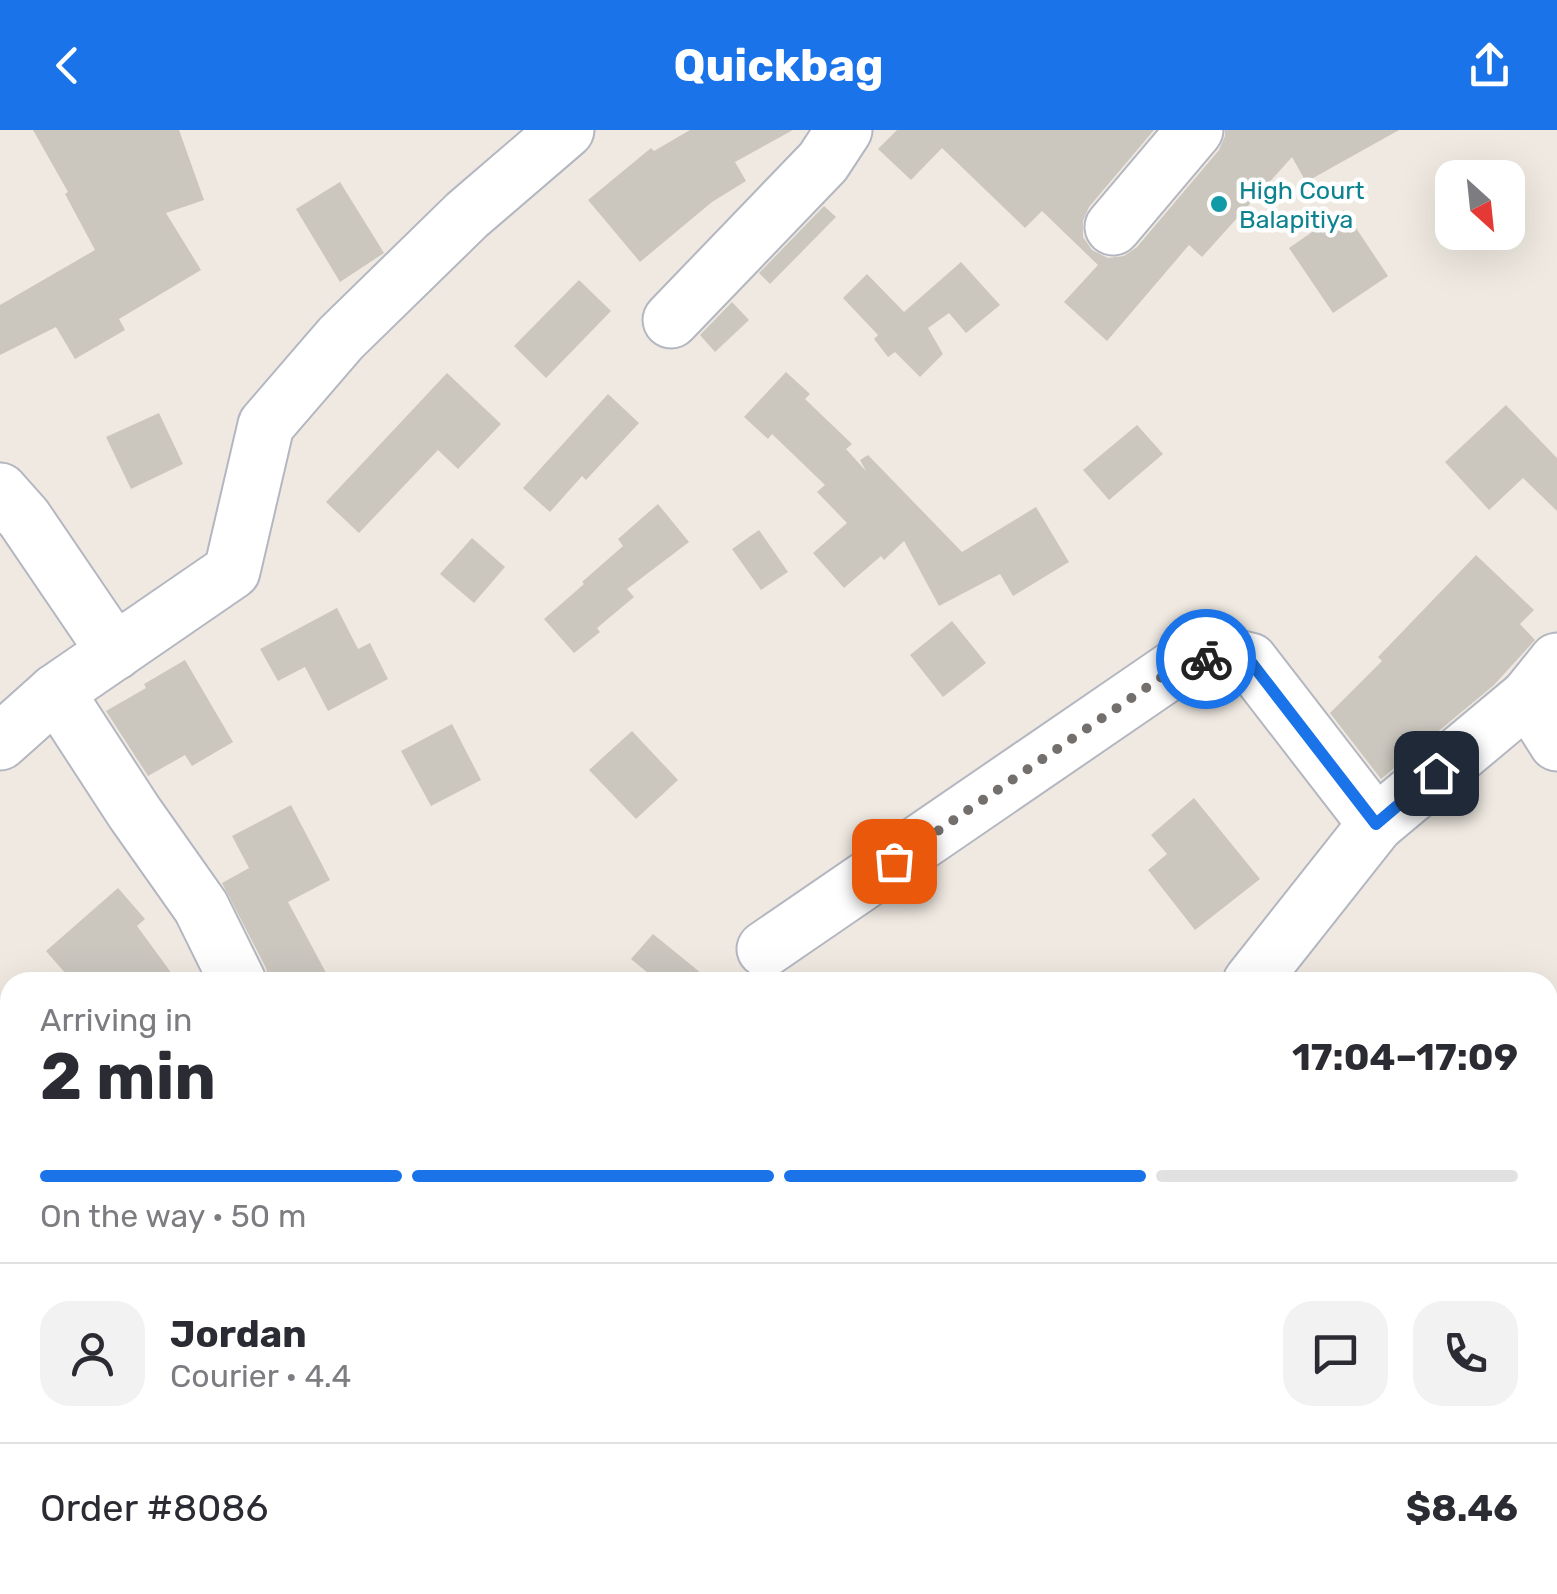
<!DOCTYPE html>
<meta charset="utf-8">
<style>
body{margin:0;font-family:Rubik,sans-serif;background:#f2f2f3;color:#2b2b33;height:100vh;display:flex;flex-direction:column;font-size:38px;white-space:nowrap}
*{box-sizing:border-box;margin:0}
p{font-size:32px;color:#7c7c81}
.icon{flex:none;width:55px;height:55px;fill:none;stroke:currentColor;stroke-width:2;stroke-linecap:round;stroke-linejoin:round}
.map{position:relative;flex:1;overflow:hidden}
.drawer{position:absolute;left:0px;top:842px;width:1558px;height:622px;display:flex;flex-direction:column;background:#fff;border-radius:30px 30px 0 0;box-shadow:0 10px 40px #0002}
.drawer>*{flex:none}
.needle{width:65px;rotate:153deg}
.buttons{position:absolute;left:1435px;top:30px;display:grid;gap:20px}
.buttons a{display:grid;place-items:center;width:90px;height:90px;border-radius:20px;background:#fff;box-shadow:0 10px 40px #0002;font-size:50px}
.pin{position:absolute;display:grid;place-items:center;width:85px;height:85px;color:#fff;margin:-42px;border-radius:20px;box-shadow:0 5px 15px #0006}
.courier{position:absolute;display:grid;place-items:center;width:100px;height:100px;margin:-50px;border:8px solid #1a73e8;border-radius:50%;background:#fff;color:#222;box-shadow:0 2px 12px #0007}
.head em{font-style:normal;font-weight:700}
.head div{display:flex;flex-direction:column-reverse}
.head{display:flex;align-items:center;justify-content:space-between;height:170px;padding:0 40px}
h1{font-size:65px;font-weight:700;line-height:75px}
.bar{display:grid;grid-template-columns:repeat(4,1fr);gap:15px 10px;align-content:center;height:120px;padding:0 40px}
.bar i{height:12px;border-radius:8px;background:#e1e1e2}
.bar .on{background:#1a73e8}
.bar p{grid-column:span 4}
.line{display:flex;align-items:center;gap:25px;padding:0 40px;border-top:2px solid #e1e1e2}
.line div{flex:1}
.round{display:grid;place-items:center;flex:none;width:105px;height:105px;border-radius:30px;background:#f2f2f3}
header{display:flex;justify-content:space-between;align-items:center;height:130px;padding:0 40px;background:#1a73e8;color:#fff;font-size:45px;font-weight:700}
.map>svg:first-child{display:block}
.building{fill:#cbc7bf}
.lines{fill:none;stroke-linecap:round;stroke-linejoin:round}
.minor-casing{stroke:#b4b7c1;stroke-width:59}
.minor{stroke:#fff;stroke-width:55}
.done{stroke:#726f6d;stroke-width:10;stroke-dasharray:0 18}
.route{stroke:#1a73e8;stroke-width:12}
.culture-dot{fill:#0f9aa8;stroke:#fff;stroke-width:4}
.labels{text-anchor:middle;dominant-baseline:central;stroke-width:9;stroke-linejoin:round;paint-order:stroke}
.culture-label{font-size:25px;fill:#0d838f;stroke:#fff;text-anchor:start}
</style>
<header><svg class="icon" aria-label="back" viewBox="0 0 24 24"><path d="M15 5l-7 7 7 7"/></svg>Quickbag<svg class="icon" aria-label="share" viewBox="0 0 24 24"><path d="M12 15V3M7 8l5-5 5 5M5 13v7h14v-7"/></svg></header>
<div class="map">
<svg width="1557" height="1464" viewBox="0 0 1557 1464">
<rect width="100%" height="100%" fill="#efe9e1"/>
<g class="building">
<path d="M33,0h146l25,70 -38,13 35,57 -82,49 6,11 -50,29 -19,-32 -56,28v-50l95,-55 -30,-56 3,-2z"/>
<path d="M690,0h103l-58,32 11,19 -34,21 -72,60 -52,-62 63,-52 3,3z"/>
<path d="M897,0h257l-65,77 -6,14v16l9,13 16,8 16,-2 13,-9 82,-97 6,-14v-6h174l-93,52 -14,-25 -90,100 -13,-12 -82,96 -43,-39 34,-37 -56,-54 -17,17 -83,-80 -31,32 -33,-31z"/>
<path d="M340,52l44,71 -44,29 -44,-73z"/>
<path d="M824,76l12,11 -66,67 -11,-11z"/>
<path d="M1344,80l44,66 -55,37 -44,-65z"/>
<path d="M961,132l39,43 -34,28 -17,-20 -21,15 15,26 -23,23 -25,-25 -7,5 -14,-18 4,-4 -35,-37 24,-24 37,38z"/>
<path d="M579,150l32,31 -65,67 -32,-32z"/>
<path d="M732,172l17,18 -34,32 -15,-17z"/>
<path d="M786,242l24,22 -5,5 47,45 -6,5 20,22 -6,-11 8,-5 94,97 74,-45 33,55 -56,34 -13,-22 -61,32 -35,-65 -20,19 -3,-4 -37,32 -31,-35 34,-30 -30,-31 8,-7 -53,-51 -4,5 -24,-22z"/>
<path d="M447,243l54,51 -43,45 -20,-19 -79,83 -33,-31z"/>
<path d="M608,264l31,29 -53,57 -4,-4 -32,36 -27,-24z"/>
<path d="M1506,275l51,53v53l-34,-33 -34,32 -44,-48z"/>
<path d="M159,283l24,51 -52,25 -25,-52z"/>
<path d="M1137,295l26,29 -54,46 -26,-30z"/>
<path d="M658,374l31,38 -62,47 7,8 -37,31 3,4 -26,21 -30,-34 40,-35 -2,-2 41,-36 -5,-7z"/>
<path d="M759,400l29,42 -27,18 -29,-41z"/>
<path d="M472,408l33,29 -31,36 -34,-29z"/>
<path d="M1476,425l58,55 -14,14 15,16 -41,45 -113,94 -51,-66 52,-52 -4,-4z"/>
<path d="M337,478l21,41 12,-6 18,36 -60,32 -23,-44 -27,14 -18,-32z"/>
<path d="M952,491l34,42 -43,34 -33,-42z"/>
<path d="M185,530l48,82 -41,24 -7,-11 -37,21 -42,-65 40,-23 -2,-4z"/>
<path d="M452,594l29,56 -50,26 -30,-55z"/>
<path d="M632,601l46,49 -42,39 -47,-49z"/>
<path d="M1194,668l66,81 -65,51 -47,-60 19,-16 -16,-19z"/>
<path d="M291,675l39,75 -42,22 43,80h-62l-3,-14 -44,-85 27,-15 -17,-32z"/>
<path d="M118,758l27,31 -8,7 41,56h-105l-27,-31z"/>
<path d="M653,804l59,48h-53l-28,-23z"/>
</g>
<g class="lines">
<defs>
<g id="minor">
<path d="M1113,97l82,-97"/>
<path d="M671,190l152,-158 21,-32"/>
<path d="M0,361l24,27 91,134"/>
<path d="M56,562l78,120 67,95 37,75"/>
<path d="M1528,567l29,46"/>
<path d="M0,612l56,-50 176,-121 34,-146 75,-87 126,-123 99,-85"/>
<path d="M765,819l410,-281 45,-14 30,7 126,163"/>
<path d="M1251,852l125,-158 152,-127 29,-36"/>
<path d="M1548,1150l9,15"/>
<path d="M621,1455l5,9"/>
</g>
</defs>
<use href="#minor" class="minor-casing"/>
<use href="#minor" class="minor"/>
</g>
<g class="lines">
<path class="done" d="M894,731l281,-193 31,-9"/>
<path class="route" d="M1206,529l14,-5 30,7 126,163 60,-51"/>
</g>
<circle class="culture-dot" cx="1219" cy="74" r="10"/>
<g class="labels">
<g class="culture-label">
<text x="1239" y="60">High Court<tspan x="1239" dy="29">Balapitiya</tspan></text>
</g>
</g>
</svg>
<div class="buttons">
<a><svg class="needle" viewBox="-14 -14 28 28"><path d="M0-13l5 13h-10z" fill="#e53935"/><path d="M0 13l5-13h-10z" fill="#7c7c81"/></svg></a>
</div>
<div class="pin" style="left:894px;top:731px;background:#ea580c"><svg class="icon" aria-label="bag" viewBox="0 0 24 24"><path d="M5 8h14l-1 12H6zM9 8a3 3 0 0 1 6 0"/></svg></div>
<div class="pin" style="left:1436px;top:643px;background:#1f2937"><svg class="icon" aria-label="home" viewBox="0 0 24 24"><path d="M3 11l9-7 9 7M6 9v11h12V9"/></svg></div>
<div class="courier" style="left:1206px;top:529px"><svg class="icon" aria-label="bike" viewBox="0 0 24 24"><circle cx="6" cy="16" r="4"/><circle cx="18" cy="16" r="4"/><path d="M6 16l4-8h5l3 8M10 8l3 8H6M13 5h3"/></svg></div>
<section class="drawer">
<div class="head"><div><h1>2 min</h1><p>Arriving in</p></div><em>17:04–17:09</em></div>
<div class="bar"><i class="on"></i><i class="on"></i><i class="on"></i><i></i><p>On the way · 50 m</p></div>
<div class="line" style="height:180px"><a class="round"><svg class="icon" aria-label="person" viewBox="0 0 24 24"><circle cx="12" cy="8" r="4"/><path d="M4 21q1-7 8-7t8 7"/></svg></a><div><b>Jordan</b><p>Courier · 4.4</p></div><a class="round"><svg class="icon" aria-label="chat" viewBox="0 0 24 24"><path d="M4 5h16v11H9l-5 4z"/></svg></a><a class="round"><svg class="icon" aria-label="phone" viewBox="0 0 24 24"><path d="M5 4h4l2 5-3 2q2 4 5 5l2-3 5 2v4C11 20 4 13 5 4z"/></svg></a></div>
<div class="line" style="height:130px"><div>Order #8086</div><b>$8.46</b></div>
</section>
</div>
